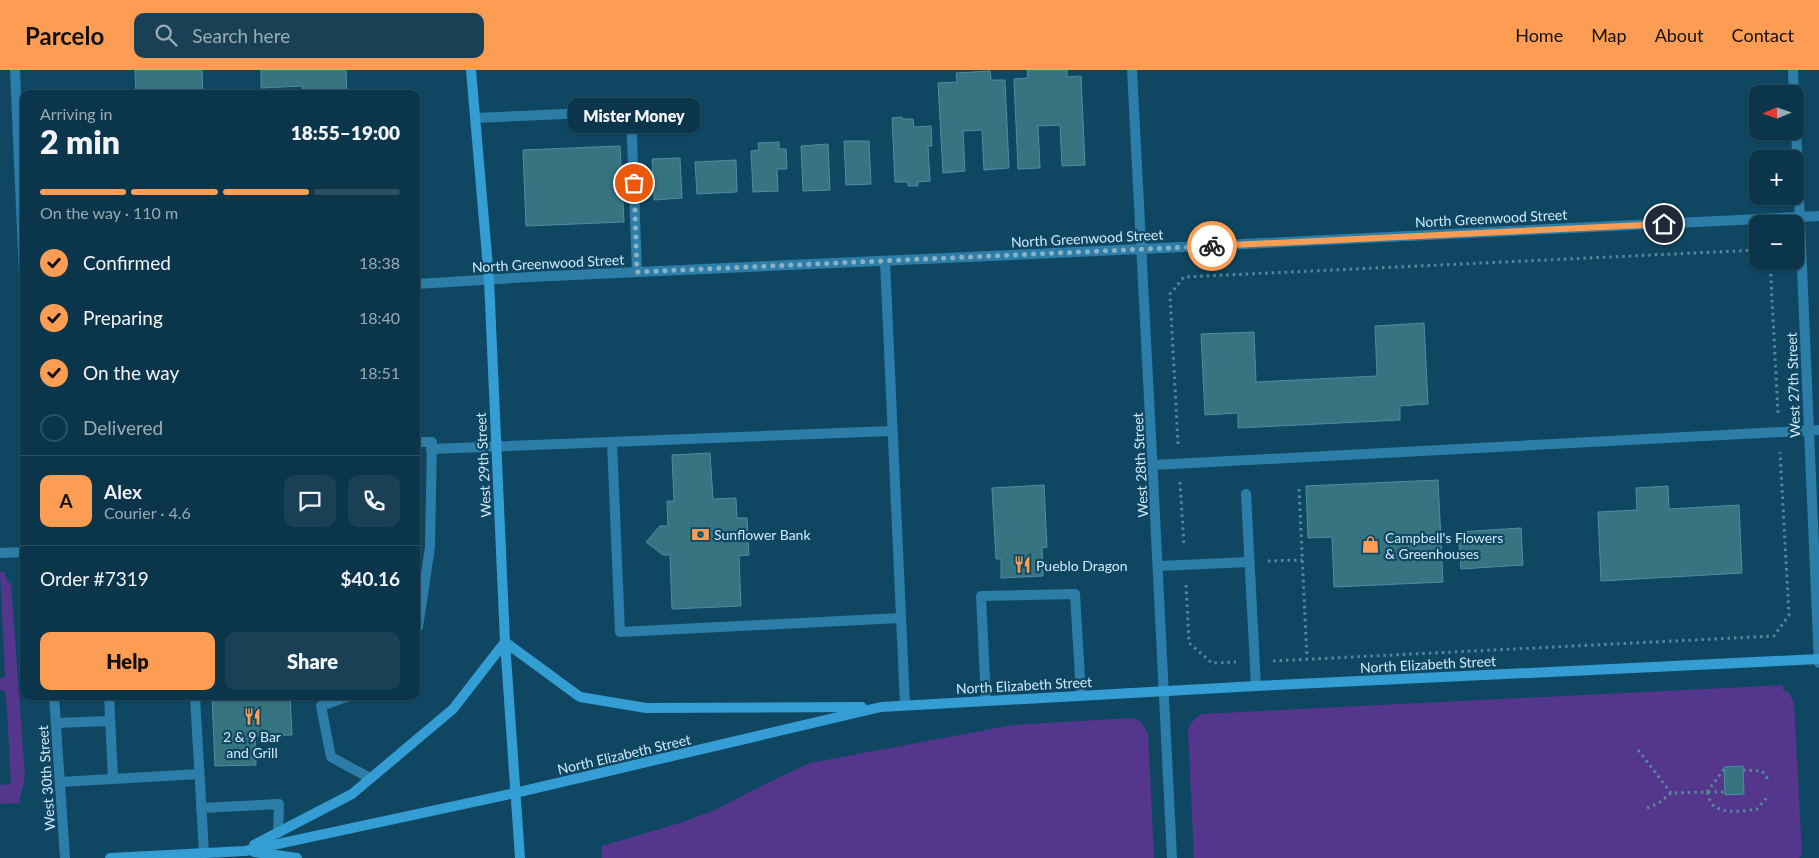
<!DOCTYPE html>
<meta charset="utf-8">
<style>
body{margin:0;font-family:Lato,sans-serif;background:#194054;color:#f1f3f6;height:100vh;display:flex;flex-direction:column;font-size:19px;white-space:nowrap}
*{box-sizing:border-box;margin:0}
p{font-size:16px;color:#9aabb5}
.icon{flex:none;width:28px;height:28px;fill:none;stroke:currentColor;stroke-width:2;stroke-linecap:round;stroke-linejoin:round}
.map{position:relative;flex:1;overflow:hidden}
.sheet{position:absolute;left:20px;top:20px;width:400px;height:610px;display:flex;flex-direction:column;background:#0b354a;border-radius:10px;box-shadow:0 1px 4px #0004,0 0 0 1px #2b5062}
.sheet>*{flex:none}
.needle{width:32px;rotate:268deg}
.tools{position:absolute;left:1749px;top:15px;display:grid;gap:10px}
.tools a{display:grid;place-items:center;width:55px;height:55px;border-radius:10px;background:#0b354a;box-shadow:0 1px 4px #0004,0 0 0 1px #2b5062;font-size:25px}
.pin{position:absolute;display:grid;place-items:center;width:42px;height:42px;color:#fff;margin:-21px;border:2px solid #fff;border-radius:50%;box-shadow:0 1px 5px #0007}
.courier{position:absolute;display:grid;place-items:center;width:50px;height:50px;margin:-25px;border:4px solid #fd9d54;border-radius:50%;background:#fff;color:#222;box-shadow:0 1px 6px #0007}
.bubble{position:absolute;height:35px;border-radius:10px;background:#0b354a;box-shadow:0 1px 4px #0004,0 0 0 1px #2b5062;font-size:16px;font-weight:800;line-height:35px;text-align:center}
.head em{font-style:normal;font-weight:800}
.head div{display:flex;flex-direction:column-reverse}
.head{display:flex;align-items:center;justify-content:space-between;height:85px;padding:0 20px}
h1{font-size:32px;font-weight:800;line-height:38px}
.bar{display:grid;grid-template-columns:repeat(4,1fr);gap:8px 5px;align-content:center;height:60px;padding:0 20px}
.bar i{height:6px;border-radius:4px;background:#2b5062}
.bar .active{background:#fd9d54}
.bar p{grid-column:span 4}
.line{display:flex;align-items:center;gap:12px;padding:0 20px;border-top:1px solid #2b5062}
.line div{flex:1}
.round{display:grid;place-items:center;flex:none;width:52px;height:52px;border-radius:10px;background:#194054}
ol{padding:0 20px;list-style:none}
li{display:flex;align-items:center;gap:15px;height:55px}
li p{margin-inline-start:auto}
li .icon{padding:5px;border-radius:50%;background:#fd9d54;color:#111;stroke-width:4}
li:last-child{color:#9aabb5}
li i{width:28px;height:28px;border:2px solid #2b5062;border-radius:50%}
.cta{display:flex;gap:10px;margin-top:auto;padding:10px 20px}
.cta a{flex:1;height:58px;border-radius:10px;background:#fd9d54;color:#111;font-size:20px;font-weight:800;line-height:58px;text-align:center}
.cta a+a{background:#194054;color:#f1f3f6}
header{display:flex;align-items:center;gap:30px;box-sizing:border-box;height:70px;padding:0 25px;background:#fd9d54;color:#111}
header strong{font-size:24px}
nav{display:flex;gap:28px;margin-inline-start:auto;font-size:18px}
.search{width:350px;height:45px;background:#194054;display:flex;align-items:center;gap:12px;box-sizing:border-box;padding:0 18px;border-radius:10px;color:#9aabb5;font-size:19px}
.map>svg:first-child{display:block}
.green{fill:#54368d}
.building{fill:#377482;stroke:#4c8fa0}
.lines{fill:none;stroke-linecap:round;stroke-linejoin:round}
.path{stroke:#5a869d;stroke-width:3;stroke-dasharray:2.5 4;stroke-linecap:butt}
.lane{stroke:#2c7ea9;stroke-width:10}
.street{stroke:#2c7ea9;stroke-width:10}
.secondary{stroke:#349dd3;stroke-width:10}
.done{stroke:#8cb1c5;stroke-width:5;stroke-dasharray:0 9}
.route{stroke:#fd9d54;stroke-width:6}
.labels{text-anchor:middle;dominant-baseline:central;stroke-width:4.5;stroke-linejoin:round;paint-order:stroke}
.street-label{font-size:14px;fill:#d0eafb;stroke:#0f4762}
.poi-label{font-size:14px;fill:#d0eafb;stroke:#0f4762;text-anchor:start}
</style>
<header>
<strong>Parcelo</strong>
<div class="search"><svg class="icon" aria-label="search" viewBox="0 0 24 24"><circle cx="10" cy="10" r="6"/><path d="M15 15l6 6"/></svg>Search here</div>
<nav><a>Home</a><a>Map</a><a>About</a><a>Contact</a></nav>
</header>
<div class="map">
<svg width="1819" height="788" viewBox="0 0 1819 788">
<rect width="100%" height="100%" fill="#0f4762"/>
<g class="green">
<path d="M0,502h4l3,9 4,3 14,192 -6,27 -19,1v-19l9,-1 2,-1 -5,-90 -2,-3h-4v-11l5,-2v-2z"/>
<path d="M1783,615v5l5,2 6,10 8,153 -3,3h-605l-6,-128c3,-8 7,-12 14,-16z"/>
<path d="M1131,648l8,2 9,13 6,125h-552v-12l78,-23 35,-13 52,-27 43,-20 203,-38z"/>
</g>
<g class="building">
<path d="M135,0h67l1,24h-67z"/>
<path d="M261,0h85l1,24h-45v-8l-41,2z"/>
<path d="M1027,0h40v7l14,-1 4,89 -23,1 -2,-41 -22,1 2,42 -22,1 -4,-90 14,-1z"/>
<path d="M990,1l1,9h14l4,88 -25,2 -2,-40 -19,1 2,40 -22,2 -5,-90 19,-1 -1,-9z"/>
<path d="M902,47v2h11l1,8 17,-1 1,20h-4l2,35 -12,1v4h-10v-4h-13l-3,-64z"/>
<path d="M844,71h25l2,43 -25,1z"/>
<path d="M779,72v7h7l1,20h-10l1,22 -25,1 -2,-41 8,-1 -1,-7z"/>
<path d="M828,74l2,46 -27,1 -2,-45z"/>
<path d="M620,76l4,76 -98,4 -3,-76z"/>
<path d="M680,88l2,40 -28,2 -2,-41z"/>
<path d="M736,90l1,32 -40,2 -2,-32z"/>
<path d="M1424,253l4,81 -28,2v14l-162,8v-15l-33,2 -4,-81 53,-2 2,50 121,-6 -2,-50z"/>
<path d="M710,383l3,46 23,-1 1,20h10l2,37 -10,1 2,50 -69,3 -2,-54h-7l-17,-13 14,-16h8l-1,-25h7l-2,-46z"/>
<path d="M1438,410l5,102 -109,5 -2,-50 -24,1 -2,-52z"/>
<path d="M1044,415l3,62 -5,1 1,28 -42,2v-19h-5l-4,-71z"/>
<path d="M1668,416l1,23 70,-4 3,68 -141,8 -3,-69 39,-2 -1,-22z"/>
<path d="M1521,458l2,37 -62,4 -3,-37z"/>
<path d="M212,626h78l2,39 -37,1 1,29 -41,1z"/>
<path d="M1743,696l1,28 -19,1 -1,-28z"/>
</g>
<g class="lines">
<g class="path">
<path d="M1770,191l8,152"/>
<path d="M1178,374l-8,-150 14,-17 574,-27"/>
<path d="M1180,412l4,64"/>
<path d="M1299,419l8,170"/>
<path d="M1268,491l34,-1"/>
<path d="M1186,515l3,58 23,20 24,-1"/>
<path d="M1273,591l501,-25 15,-21 -9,-163"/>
<path d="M1638,680l33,43"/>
<path d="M1743,700l19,1 6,8"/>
<path d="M1707,722l17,-23"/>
<path d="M1708,722h17"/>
<path d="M1647,738l12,-5 12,-10 36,-1c1,4 3,9 5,12 9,11 32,7 45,5l12,-14"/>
</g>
<g class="lane">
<path d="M475,48l156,-7 6,161"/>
<path d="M885,191l20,444"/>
<path d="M416,372h16l-2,105 -12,80 -2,2"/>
<path d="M612,372l8,190 280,-14"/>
<path d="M431,379l460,-18"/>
<path d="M1154,395l665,-35"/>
<path d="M1246,424l10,192"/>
<path d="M0,483l24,-1"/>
<path d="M1159,496l90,-4"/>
<path d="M109,626l4,83 86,-5"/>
<path d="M195,626l9,157"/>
<path d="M349,626l-28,10 10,51 39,21"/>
<path d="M986,631l-5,-105 94,-2 6,101"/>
<path d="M56,653l54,-2"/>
<path d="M60,712l53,-3"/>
<path d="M201,738l78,-4 -1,29"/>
</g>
<g class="street">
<path d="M15,0l9,206"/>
<path d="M1132,0c12,263 29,525 40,788"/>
<path d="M1793,0l1,24"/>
<path d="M1795,35l24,558"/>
<path d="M416,214l114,-7 611,-28 678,-33"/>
<path d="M54,626l11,162"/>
</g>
<g class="secondary">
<path d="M471,0l18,209 16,363 15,216"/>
<path d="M254,775l98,-51 101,-85 52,-67 75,55 66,11 216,-1"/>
<path d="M254,782l43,6"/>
<path d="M110,788l135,-7 270,-58 366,-86 375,-21 563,-27"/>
</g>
</g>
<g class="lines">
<path class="done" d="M634,113l3,89 575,-26"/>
<path class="route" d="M1212,176l452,-22"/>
</g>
<defs>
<symbol id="bank-bare" viewBox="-9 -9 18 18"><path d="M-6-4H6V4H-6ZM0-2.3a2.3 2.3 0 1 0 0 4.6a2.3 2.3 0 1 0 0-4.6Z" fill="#fd9d54" stroke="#0f4762" stroke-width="2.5" paint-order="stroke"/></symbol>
<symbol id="shop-bare" viewBox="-9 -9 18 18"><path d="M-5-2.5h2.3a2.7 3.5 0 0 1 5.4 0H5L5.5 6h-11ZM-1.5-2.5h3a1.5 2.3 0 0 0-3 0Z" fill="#fd9d54" stroke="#0f4762" stroke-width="2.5" paint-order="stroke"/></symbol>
<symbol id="restaurant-bare" viewBox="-9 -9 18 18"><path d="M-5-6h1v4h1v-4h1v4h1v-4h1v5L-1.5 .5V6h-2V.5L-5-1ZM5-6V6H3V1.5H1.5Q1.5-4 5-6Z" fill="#fd9d54" stroke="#0f4762" stroke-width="2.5" paint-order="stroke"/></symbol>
</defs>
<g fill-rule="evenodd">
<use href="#bank-bare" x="688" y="452" width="25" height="25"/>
<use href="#shop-bare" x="1358" y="462" width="25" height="25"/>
<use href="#restaurant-bare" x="1010" y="482" width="25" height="25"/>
<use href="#restaurant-bare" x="240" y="634" width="25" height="25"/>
</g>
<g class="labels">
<g class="street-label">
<text transform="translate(1491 148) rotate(-3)">North Greenwood Street</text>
<text transform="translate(1087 168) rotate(-3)">North Greenwood Street</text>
<text transform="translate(548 193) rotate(-3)">North Greenwood Street</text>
<text transform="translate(1793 315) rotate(-92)">West 27th Street</text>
<text transform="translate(483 395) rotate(-93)">West 29th Street</text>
<text transform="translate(1140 395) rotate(-93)">West 28th Street</text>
<text transform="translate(1428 594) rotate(-3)">North Elizabeth Street</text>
<text transform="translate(1024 615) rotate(-3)">North Elizabeth Street</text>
<text transform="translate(624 684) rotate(-13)">North Elizabeth Street</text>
<text transform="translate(46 708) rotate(-94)">West 30th Street</text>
</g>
<g class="poi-label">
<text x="714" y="464">Sunflower Bank</text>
<text x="1385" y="467">Campbell's Flowers<tspan x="1385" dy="16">&amp; Greenhouses</tspan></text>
<text x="1036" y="495">Pueblo Dragon</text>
<text x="252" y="666" text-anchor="middle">2 &amp; 9 Bar<tspan x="252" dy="16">and Grill</tspan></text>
</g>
</g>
</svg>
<div class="tools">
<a><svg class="needle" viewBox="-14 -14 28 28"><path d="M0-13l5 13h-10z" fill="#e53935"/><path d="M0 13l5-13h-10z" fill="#9aabb5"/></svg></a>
<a>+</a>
<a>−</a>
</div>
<div class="pin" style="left:634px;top:113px;background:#ea580c"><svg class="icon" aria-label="bag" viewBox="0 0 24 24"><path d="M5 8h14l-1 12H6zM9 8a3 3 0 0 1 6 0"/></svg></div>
<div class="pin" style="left:1664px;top:154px;background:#1f2937"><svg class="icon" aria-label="home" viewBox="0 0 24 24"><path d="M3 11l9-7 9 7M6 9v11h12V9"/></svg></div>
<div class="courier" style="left:1212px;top:176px"><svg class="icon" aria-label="bike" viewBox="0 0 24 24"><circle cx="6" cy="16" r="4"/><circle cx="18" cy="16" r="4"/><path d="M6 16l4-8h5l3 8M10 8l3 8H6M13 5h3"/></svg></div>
<div class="bubble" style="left:568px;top:28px;width:132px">Mister Money</div>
<section class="sheet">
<div class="head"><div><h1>2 min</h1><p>Arriving in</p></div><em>18:55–19:00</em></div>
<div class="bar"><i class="active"></i><i class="active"></i><i class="active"></i><i></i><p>On the way · 110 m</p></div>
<ol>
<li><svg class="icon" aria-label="check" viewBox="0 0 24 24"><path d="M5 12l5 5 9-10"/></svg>Confirmed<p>18:38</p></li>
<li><svg class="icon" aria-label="check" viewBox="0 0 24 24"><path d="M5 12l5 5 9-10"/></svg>Preparing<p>18:40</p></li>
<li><svg class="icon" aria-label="check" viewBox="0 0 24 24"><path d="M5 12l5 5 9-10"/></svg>On the way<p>18:51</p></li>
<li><i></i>Delivered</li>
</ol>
<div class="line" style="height:90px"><b class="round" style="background:#fd9d54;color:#111">A</b><div><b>Alex</b><p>Courier · 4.6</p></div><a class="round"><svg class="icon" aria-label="chat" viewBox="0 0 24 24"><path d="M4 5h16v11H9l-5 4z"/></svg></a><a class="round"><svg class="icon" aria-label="phone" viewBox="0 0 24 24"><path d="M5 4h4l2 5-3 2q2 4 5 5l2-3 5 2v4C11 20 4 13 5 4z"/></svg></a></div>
<div class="line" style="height:65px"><div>Order #7319</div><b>$40.16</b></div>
<div class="cta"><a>Help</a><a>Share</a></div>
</section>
</div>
